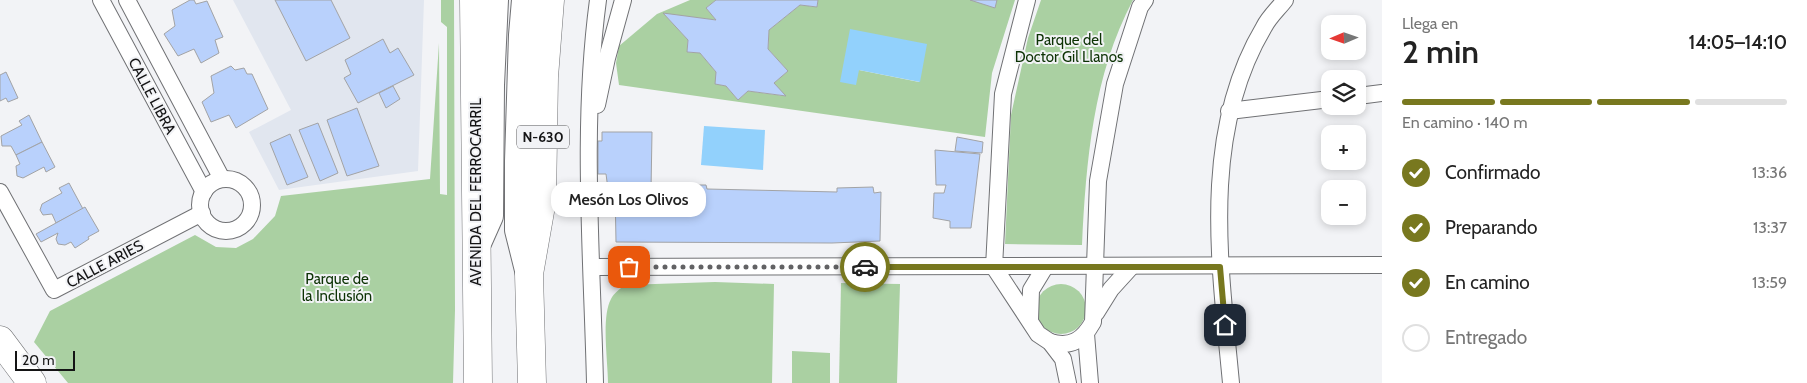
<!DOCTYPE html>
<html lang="es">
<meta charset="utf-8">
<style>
body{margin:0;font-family:Cabin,sans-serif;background:#f6f6f6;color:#222;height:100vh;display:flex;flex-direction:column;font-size:19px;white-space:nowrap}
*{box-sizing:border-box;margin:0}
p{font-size:16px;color:#767676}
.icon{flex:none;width:28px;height:28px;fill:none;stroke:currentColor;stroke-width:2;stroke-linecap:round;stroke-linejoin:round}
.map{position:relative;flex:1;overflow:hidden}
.details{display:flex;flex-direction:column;background:#fff;width:425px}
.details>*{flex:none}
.needle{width:32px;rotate:268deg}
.tools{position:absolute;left:1321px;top:15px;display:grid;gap:10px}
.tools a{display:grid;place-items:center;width:45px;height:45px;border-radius:10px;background:#fff;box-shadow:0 2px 8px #0003;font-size:25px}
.scale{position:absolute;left:15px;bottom:12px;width:60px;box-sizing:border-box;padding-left:5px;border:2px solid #141415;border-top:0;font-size:14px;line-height:18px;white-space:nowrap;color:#141415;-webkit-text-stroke:4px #f2f3f6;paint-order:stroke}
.pin{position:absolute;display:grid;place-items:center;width:42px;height:42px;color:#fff;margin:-21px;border-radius:10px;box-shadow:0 2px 8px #0006}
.courier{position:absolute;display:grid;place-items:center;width:50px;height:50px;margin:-25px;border:4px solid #78781f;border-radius:50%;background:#fff;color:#222;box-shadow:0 1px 6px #0007}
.bubble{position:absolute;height:35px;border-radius:15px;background:#fff;box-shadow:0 2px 8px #0003;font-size:16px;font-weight:600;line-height:35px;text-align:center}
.overview em{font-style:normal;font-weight:600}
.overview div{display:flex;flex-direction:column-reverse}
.overview{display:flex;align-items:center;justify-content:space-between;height:85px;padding:0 20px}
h1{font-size:32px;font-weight:600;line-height:38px}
.bar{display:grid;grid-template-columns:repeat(4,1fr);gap:8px 5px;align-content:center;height:60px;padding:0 20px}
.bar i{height:6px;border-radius:4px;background:#e0e0e0}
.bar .on{background:#78781f}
.bar p{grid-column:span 4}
ol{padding:0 20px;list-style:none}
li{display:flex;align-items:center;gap:15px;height:55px}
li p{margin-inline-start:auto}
li .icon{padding:5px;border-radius:50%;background:#78781f;color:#fff;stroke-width:4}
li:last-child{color:#767676}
li i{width:28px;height:28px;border:2px solid #e0e0e0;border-radius:50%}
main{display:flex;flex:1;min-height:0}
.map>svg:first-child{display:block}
.built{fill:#e1e6ef}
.green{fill:#aad0a2;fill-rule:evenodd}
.water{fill:#92d1fc}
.building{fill:#b9d1fc;stroke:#a2a3a5}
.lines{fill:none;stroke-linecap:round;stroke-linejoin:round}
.street-casing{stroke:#707174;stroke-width:18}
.primary-casing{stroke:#707174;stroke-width:28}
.highway-casing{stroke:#707174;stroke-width:29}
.street{stroke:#fff;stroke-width:16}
.primary{stroke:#fff;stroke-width:26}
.highway{stroke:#fff;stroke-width:28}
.done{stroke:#626264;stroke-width:5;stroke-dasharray:0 9}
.route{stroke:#78781f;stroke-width:6}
.labels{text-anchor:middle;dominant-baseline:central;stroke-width:4;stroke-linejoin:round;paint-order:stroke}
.shield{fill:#f2f3f6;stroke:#575758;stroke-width:1}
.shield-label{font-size:14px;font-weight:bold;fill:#141415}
.park-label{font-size:15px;fill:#0c3204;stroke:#f2f3f6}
.street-label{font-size:15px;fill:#141415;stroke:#f2f3f6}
</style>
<main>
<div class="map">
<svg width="1382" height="383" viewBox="0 0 1382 383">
<rect width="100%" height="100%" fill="#f2f3f6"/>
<path class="built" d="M233,0h191l-6,171 -139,19 -30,-58 42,-22z"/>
<g class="green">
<path d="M441,0h13l1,310 -2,73h-385l-34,-41 16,-31 145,-76 21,12 20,1 17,-9 22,-23 6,-20 149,-17 9,-136 1,151 7,1v-168l-6,-5z"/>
<path d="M690,0h26l-10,8 10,12 -52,-6 24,26 -1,12 13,1 16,19v12l10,2 12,14 10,-9 37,5 -11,-13 14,-12 -20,-22 1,-19 31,-25 17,2 1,-7h197l-23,73 -7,64 -366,-52 -3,-22 3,-17 38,-32zM926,44l-7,38 -60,-12z"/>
<path d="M1041,0h92c-40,75 -47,162 -51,245l-77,-1 6,-129 17,-77z"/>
<path d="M715,282l59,2 -2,99h-164c0,-21 -7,-66 3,-84 3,-6 9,-10 14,-14z"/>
<path d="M841,283l59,1 -3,99h-58z"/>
<circle cx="1061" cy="309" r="25"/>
<path d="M792,351l38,2v30h-38z"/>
</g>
<g class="water">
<path d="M850,29l77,15 -7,38 -61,-12 -3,15 -16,-3z"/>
<path d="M704,126l61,4 -2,40 -62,-5z"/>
</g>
<g class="building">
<path d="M190,0h4l2,4 11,-3 16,36 -8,3 4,13 -18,10 -7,-14 -16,7 -14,-22 11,-8 -3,-16z"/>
<path d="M275,0h56l19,38 -44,23z"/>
<path d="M716,0h102l-1,7 -17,-2 -31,25 -1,19 20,22 -14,12 12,13 -38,-5 -10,9 -12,-14 -11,-2 1,-12 -16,-19 -13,-1 1,-12 -25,-27 53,7 -10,-12z"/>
<path d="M970,0h27l-2,8z"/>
<path d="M383,39l7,14 8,-5 16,27 -56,28 -14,-25 7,-4 -6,-14z"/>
<path d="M231,66l4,4 9,-2 3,6h5l16,35 -32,19 -7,-13 -18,7 -9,-20 12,-9 -3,-17z"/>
<path d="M6,72l12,26 -10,4 -2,-4 -6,3v-26z"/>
<path d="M393,86l7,13 -14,9 -7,-15z"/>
<path d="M357,108l22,58 -32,10 -20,-56z"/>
<path d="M29,115l13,27 -26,13 -5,-9h-9l-1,-10 21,-11 -3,-4z"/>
<path d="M318,123l20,50 -18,8 -21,-51z"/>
<path d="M602,132h50l-1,58 -43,-1 -2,-15h-8v-33h4z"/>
<path d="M290,134l18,43 -21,8 -17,-42z"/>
<path d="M957,137l26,5 -1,11 -27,-2z"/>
<path d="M42,142l13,25 -9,5 -2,-5 -21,11 -6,-2 -1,-10 4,-2 -4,-9z"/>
<path d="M935,150l45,4 -9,74h-21v-7l-17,-3 1,-25h10l2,-8h-10z"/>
<path d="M69,183l14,26 -27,14 -4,-9 -9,1 -3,-5 2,-6 20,-11 -3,-5z"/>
<path d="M679,185h27l1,4 130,3v-4l36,-1 1,6 7,-1 -1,49 -48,2 -216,-1 -1,-53 64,1z"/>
<path d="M85,207l14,24 -11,6 1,2 -14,9 -4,-6 -6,3 -7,-1 -2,-5 2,-6 -17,9 -5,-8z"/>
</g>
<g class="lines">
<defs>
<g id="street">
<path d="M101,0l103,192"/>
<path d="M127,0l95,179"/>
<path d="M1027,0l-24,94 -9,173 44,67 12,8 13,17 5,24"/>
<path d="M1358,96l24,-3"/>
<path d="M597,105l10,-47 16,-58"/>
<path d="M1229,111l101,-12"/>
<circle cx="226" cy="205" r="26"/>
<path d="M0,192l54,98 148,-77"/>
<path d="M592,267l790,-2"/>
<path d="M1096,313l15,-24 20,-22"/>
<path d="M1030,320l1,-30 14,-23"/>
<path d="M1086,334l4,49"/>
<path d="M1050,342c21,6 33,-2 43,-20l5,-141 17,-97 25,-77 5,-7"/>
<path d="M595,383c-3,-127 -14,-257 3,-383"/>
<path d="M1231,383c-11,-118 -31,-249 33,-356 5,-10 14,-18 21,-27"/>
</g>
<g id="primary">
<path d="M525,0l-3,35 -4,126v69l11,44"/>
<path d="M478,243l12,-27 1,-131 4,-85"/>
</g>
<g id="highway">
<path d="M474,0l4,383"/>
<path d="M0,340l32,43"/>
<path d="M532,383l-3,-109 13,-74 2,-123 6,-77"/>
</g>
</defs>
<use href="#street" class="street-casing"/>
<use href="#primary" class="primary-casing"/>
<use href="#highway" class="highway-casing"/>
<use href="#street" class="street"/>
<use href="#primary" class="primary"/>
<use href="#highway" class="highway"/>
</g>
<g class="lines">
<path class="done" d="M629,267h236"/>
<path class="route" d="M865,267h355l5,58"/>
</g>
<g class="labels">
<rect class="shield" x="517" y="125.5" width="52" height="23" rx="4"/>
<g class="shield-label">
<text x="543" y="137">N-630</text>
</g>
<g class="park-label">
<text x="1069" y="40">Parque del<tspan x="1069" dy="17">Doctor Gil Llanos</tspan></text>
<text x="337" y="279">Parque de<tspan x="337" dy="17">la Inclusión</tspan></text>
</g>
<g class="street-label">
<text transform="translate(152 96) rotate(62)">CALLE LIBRA</text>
<text transform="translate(476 192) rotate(-90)">AVENIDA DEL FERROCARRIL</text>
<text transform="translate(105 264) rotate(-28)">CALLE ARIES</text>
</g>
</g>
</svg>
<div class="tools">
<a><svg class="needle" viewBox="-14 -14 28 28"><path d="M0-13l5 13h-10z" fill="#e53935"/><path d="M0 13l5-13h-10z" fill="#767676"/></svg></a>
<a><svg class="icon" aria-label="layers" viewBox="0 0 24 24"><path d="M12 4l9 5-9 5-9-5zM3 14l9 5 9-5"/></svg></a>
<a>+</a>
<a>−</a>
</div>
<div class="scale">20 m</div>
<div class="pin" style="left:629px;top:267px;background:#ea580c"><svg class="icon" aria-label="bag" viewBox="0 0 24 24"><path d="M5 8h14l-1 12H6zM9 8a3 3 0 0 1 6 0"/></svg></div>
<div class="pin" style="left:1225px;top:325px;background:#1f2937"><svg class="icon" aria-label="home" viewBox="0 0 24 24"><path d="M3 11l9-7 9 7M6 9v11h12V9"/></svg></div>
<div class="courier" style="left:865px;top:267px"><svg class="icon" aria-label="car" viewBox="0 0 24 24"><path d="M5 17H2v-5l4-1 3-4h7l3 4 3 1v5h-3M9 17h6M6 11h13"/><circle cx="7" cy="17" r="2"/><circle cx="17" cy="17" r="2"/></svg></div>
<div class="bubble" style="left:551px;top:182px;width:155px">Mesón Los Olivos</div>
</div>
<section class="details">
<div class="overview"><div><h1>2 min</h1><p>Llega en</p></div><em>14:05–14:10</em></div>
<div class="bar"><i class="on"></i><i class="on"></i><i class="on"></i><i></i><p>En camino · 140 m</p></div>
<ol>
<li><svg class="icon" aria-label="check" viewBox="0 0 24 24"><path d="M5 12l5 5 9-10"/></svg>Confirmado<p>13:36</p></li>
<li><svg class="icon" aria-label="check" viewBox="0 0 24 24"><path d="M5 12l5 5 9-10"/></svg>Preparando<p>13:37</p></li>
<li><svg class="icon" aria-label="check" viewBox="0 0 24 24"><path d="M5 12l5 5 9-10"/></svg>En camino<p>13:59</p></li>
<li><i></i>Entregado</li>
</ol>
</section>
</main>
